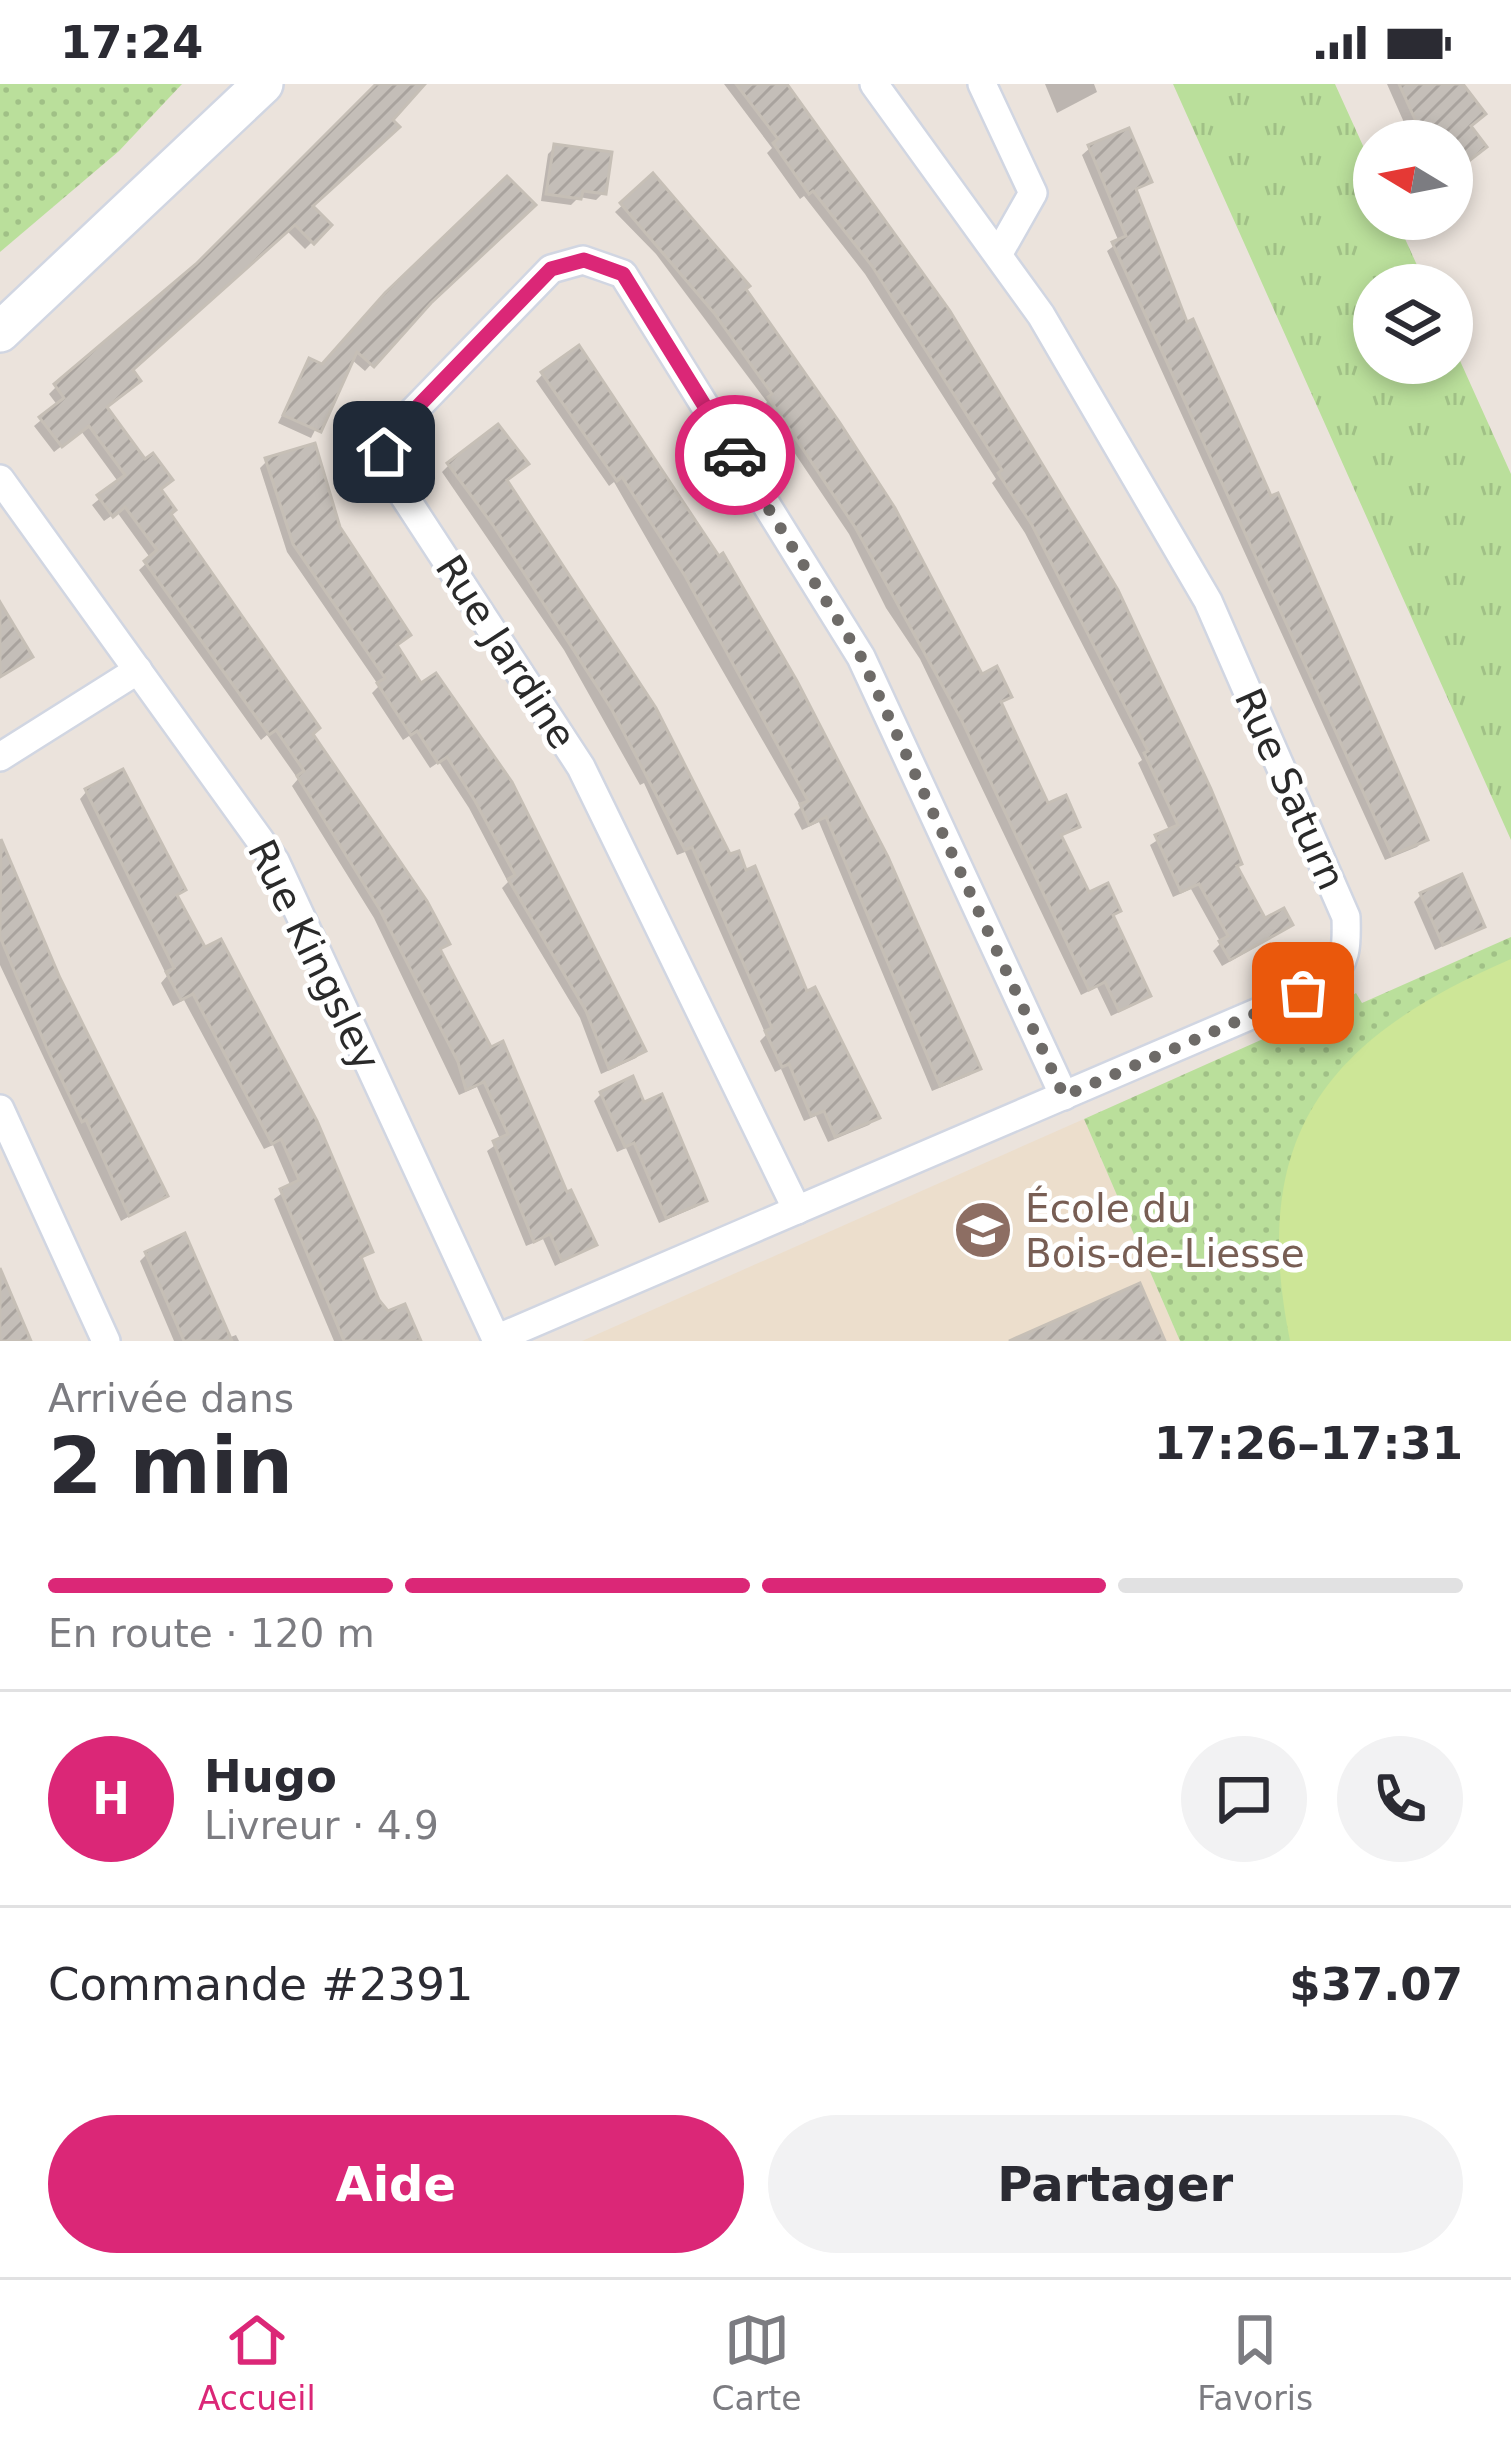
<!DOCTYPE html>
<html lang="fr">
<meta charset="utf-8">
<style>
body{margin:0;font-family:"DejaVu Sans",sans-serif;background:#f2f2f3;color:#2b2b33;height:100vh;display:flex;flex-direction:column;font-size:45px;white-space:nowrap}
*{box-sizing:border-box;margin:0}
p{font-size:39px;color:#7c7c81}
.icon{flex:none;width:66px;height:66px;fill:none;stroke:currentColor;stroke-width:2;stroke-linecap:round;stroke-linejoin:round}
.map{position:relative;height:1257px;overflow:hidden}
.drawer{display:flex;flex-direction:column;background:#fff;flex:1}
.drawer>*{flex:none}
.needle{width:78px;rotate:280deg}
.tools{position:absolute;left:1353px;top:36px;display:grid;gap:24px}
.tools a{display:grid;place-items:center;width:120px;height:120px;border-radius:50%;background:#fff;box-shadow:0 6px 18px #0003;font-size:60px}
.pin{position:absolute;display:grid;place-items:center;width:102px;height:102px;color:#fff;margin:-51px;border-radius:24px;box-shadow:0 6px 18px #0006}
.courier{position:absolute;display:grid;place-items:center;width:120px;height:120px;margin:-60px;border:9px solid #db2777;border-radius:50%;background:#fff;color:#222;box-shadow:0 3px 15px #0007}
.summary em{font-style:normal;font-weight:700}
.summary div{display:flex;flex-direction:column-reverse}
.summary{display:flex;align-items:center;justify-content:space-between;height:204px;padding:0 48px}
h1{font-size:78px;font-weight:700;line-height:90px}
.bar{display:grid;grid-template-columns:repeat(4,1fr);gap:18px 12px;align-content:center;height:144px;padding:0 48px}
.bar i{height:15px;border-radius:9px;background:#e1e1e2}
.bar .active{background:#db2777}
.bar p{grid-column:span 4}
.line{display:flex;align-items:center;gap:30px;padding:0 48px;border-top:3px solid #e1e1e2}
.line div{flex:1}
.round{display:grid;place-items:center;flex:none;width:126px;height:126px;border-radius:63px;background:#f2f2f3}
.cta{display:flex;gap:24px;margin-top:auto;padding:24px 48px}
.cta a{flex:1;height:138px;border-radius:72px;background:#db2777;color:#fff;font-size:48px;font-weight:700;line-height:138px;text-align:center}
.cta a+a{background:#f2f2f3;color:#2b2b33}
.status{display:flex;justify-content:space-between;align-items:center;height:84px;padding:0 60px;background:#fff;direction:ltr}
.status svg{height:33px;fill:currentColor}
.tabs{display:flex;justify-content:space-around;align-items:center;height:168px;border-top:3px solid #e1e1e2;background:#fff;font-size:33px;color:#7c7c81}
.tabs a{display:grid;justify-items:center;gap:6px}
.tabs .active{color:#db2777}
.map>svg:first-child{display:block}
.education{fill:#ecdecc}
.grass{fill:url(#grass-tufts)}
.park{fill:url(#park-dots)}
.pitch{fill:#cde697}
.shadow{fill:#0003}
.building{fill:url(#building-hatch);stroke:#c6bfb6;stroke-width:3}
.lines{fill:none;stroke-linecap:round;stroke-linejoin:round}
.street-casing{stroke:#d1d6e2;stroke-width:32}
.secondary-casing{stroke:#d1d6e2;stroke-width:44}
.street{stroke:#fff;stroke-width:27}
.secondary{stroke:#fff;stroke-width:39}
.done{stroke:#6e6b68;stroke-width:12;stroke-dasharray:0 21.6}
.route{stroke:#db2777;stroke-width:15}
.labels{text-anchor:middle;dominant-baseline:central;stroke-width:10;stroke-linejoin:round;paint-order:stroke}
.street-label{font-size:39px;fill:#2a2a2a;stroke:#fff}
.education-label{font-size:39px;fill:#785e54;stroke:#fff;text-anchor:start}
</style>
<div class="status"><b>17:24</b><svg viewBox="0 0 49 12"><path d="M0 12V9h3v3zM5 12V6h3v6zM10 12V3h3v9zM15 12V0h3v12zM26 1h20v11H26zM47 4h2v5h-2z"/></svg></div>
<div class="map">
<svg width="1511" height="1257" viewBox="0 0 1511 1257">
<defs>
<pattern id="grass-tufts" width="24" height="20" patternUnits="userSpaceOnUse" patternTransform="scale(3)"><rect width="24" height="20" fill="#badf9b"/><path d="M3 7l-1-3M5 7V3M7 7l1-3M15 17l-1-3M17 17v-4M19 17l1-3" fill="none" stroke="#a0c086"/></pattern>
<pattern id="park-dots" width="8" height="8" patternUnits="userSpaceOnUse" patternTransform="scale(3)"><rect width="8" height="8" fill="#badf9b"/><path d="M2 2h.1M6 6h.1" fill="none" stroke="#a0c086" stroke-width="1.8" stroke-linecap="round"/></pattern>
<pattern id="building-hatch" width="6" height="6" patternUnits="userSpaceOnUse" patternTransform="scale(3)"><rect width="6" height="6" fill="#c4beb8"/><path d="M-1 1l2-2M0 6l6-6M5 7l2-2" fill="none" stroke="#a9a39e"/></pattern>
</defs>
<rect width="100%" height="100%" fill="#ebe3dc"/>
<path class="education" d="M1084,1035l96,222h-598z"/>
<path class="grass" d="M1173,0h162l39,86v49h22l30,66h-52v78h78v-20l59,131v366z"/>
<g class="park">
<path d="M0,0h182l-63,67 -119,101z"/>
<path d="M1511,853v404h-331l-96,-222 251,-112 21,-14 6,10z"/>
</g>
<path class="pitch" d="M1511,875v382h-221c-42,-206 37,-303 221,-382z"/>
<g class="shadow">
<path d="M379,0h40l-110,123 3,35 -7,7 -19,-19 -157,140 -26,38 343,536 -8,8 155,293 -38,21 -12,-27 -17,7 -39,-95 14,-10 -24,-54 -18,8 -85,-177 -82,-132 6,-7 -31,-44 -6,5 -122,-170 12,-11 -34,-47 -13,9 -12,-16 27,-22 -38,-52 -27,21 -20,-26 24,-20 -9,-12 7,-7 142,-121z"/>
<path d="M724,0h58l482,838 26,2 -8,8 -60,34 -9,-15 8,-8 -30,-54 -18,8 -23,-52 20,-13 -32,-69 4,-3 -117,-227 -33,-50 4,-4 -131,-205 -61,-78 -4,3 -33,-46 5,-5z"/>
<path d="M1045,0h49l3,8 -40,21z"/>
<path d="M1387,0h72l-9,57h-45l5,-5z"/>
<path d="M555,63l48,46 -7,7 -17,-3 -8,8 -30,-4 7,-47z"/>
<path d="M1090,64l58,34 -14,10 51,134 239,514 -7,7 -32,13 -278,-609 12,-9 -37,-87z"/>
<path d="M653,93l89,112 239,389 28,18 -10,8 48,103 30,19 -18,12 29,58 23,21 37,78 -8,7 -29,14 -14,-29 -16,8 -161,-336 -34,-51 -37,-74 -86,-128 4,-4 -111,-148 -41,-42z"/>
<path d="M425,220l-60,67 -14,-12 -40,79 -33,-15 32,-61 12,5z"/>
<path d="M543,290l251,308 183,386 -7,7 -38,16 -113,-269 -17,8 -8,-16 7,-7 -187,-325 -5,4 -73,-105z"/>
<path d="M267,377l70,68 57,117 249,405 -7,7 -35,16 -21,-56 -78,-130 6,-6 -39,-74 -30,-46 -9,6 -21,-32 -6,4 -31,-47 7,-7 -92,-134 -27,-84z"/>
<path d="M449,381l55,16 372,637 -7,7 -41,17 -12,-26 -12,5 -23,-52 -6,3 -15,-31 6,-6 -81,-183 -8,3 -33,-72 -4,2 -76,-135 -122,-178z"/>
<path d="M87,707l96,98 -8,8 194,354 -7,8 14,42 42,40h-84l-60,-142 17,-12 -18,-42 -9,4 -80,-149 -11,6 -12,-23 6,-7 -87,-177z"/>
<path d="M0,761l58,134 106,217 -43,25 -121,-256z"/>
<path d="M1421,811l60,31 -46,24 -21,-48z"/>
<path d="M601,1010l42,12 61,94 -8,7 -37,16 -33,-75 -9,4 -23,-51z"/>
<path d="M147,1170l81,84 8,-3 3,6h-65l-34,-80z"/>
</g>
<g class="building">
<path d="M376,0h49l-32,36 7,7 -87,79 19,19 -18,19 -19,-19 -162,145 8,11 -34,26 38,52 8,-6 20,27 -12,9 15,21 -5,4 149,214 -7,6 114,167 23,43 -10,5 51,98 12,-6 64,151 4,-2 26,55 -35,16 -12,-27 -16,8 -41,-101 15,-7 -24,-52 -18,8 -8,-28 -78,-152 -83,-134 7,-5 -28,-41 -7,5 -125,-174 13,-11 -32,-43 -12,10 -16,-22 28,-20 -36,-49 -27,21 -23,-30 25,-19 -10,-14 142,-120z"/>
<path d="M736,0h51l163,227 168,279 93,199 31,75 -5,2 28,52 19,-10 9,17 -63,35 -11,-19 9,-5 -29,-52 -18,8 -26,-57 23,-10 -34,-72 4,-2 -116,-226 -34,-52 4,-3 -130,-204 -59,-75 -4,3 -36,-51 5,-4z"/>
<path d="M1399,0h64l23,30 -15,12 16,21 -35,27v-33h-54l20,-15z"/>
<path d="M1129,44l23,54 -16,7 51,133 6,-3 78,177 7,-3 150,347 -36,15 -280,-613 14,-6 -38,-91z"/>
<path d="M554,60l58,8 -6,42 -23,-3 -2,8 -35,-5z"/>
<path d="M653,89l97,113 -4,3 94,134 55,85 87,166 15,-8 15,31 -11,5 47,101 18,-8 14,32 -19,8 28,57 19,-9 13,28 -8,4 38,81 -32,15 -14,-29 -16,8 -127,-269 -107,-194 -87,-130 4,-3 -58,-81 -94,-110z"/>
<path d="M507,92l29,29 -105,98 -57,64 -17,-15 -36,80 -38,-17 26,-57 13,6 63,-71z"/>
<path d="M579,261l140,211 4,-3 74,128 91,176 93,212 -41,17 -114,-269 -17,8 -9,-21 8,-3 -123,-225 -63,-99 -5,4 -76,-109z"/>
<path d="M498,340l31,40 -22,16 149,228 74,146 9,-3 7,19 9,-4 52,125 8,-4 65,131 -45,19 -11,-26 -13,5 -22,-52 -7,3 -17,-36 7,-3 -80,-181 -7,3 -73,-140 -119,-185 -46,-62z"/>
<path d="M315,359l25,84 71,108 -14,10 24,38 15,-10 76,109 134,269 -37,18 -23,-58 -78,-132 7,-4 -40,-74 -28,-44 -9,6 -21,-32 -6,4 -34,-52 8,-5 -92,-134 -28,-86z"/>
<path d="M0,518l33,55 -33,20z"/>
<path d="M123,685l63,121 -9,5 28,52 16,-8 96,182 56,131 -12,5 18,43 9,11 17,-7 16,37h-77l-64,-152 19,-9 -18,-41 -9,5 -79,-150 -12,6 -15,-28 8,-4 -89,-179z"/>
<path d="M1,755l59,139 108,218 -39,20 -43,-96 -4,2 -34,-71 -48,-114z"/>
<path d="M1462,790l23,53 -42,18 -23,-52z"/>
<path d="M633,992l11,26 18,-8 45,107 -41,17 -32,-75 -9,4 -25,-55z"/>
<path d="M185,1149l47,108h-48l-39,-89z"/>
<path d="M0,1184l31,73h-31z"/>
<path d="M1140,1199l25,58h-156z"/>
</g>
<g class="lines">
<defs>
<g id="street">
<path d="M982,0l51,109 -34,60"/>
<path d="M0,395l275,382 222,480"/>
<path d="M0,673l138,-87"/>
<path d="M0,1025l106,232"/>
<path d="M797,1126l-216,-443 -190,-291 -7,-24 14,-25 153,-158 32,-9 40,14 238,383 203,439"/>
<path d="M496,1255l830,-356c21,-21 21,-37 20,-66l-138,-316 -167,-286 -167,-231"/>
</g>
<path id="secondary" d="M0,248l263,-248"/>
</defs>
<use href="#street" class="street-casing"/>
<use href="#secondary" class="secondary-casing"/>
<use href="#street" class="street"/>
<use href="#secondary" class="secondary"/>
</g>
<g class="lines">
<path class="done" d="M735,371l126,202 203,439 239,-103"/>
<path class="route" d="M384,368l14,-25 153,-158 33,-9 39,14 112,181"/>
</g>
<defs>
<symbol id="school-disc" viewBox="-11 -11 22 22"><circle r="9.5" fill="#8d6e63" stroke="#fff"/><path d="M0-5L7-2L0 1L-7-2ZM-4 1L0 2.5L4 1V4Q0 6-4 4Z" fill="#fff"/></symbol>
</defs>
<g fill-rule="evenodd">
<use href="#school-disc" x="950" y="1113" width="66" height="66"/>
</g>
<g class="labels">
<g class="street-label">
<text transform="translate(506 568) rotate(57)">Rue Jardine</text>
<text transform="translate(1290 705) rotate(66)">Rue Saturn</text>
<text transform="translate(314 871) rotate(64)">Rue Kingsley</text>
</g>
<g class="education-label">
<text x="1025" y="1124">École du<tspan x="1025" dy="45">Bois-de-Liesse</tspan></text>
</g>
</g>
</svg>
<div class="tools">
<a><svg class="needle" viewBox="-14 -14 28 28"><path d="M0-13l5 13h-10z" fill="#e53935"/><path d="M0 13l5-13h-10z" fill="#7c7c81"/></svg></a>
<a><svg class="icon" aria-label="layers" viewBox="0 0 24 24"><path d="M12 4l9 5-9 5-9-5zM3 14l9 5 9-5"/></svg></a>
</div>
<div class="pin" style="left:1303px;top:909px;background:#ea580c"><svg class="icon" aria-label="bag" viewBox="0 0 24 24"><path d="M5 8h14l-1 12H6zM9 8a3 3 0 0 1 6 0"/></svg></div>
<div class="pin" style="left:384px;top:368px;background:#1f2937"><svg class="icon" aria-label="home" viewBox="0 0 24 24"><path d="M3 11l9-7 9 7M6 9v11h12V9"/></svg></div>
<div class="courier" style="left:735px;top:371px"><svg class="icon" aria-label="car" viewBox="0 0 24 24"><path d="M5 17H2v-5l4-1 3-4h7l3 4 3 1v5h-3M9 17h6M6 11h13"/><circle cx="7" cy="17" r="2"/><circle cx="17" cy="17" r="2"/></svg></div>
</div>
<section class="drawer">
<div class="summary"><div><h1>2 min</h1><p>Arrivée dans</p></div><em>17:26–17:31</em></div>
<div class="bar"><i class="active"></i><i class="active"></i><i class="active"></i><i></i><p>En route · 120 m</p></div>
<div class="line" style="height:216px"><b class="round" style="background:#db2777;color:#fff">H</b><div><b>Hugo</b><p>Livreur · 4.9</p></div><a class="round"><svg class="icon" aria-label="chat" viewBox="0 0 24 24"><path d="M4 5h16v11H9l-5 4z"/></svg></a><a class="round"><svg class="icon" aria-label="phone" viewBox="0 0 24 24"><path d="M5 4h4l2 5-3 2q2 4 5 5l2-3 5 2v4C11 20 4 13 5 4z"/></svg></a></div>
<div class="line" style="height:156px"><div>Commande #2391</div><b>$37.07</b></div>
<div class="cta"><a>Aide</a><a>Partager</a></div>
</section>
<nav class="tabs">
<a class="active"><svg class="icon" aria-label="home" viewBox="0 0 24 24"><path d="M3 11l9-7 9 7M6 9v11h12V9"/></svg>Accueil</a>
<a><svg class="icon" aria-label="map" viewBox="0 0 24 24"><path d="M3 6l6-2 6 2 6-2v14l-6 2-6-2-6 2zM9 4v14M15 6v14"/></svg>Carte</a>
<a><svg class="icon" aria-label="saved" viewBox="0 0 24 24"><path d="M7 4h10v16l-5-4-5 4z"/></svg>Favoris</a>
</nav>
